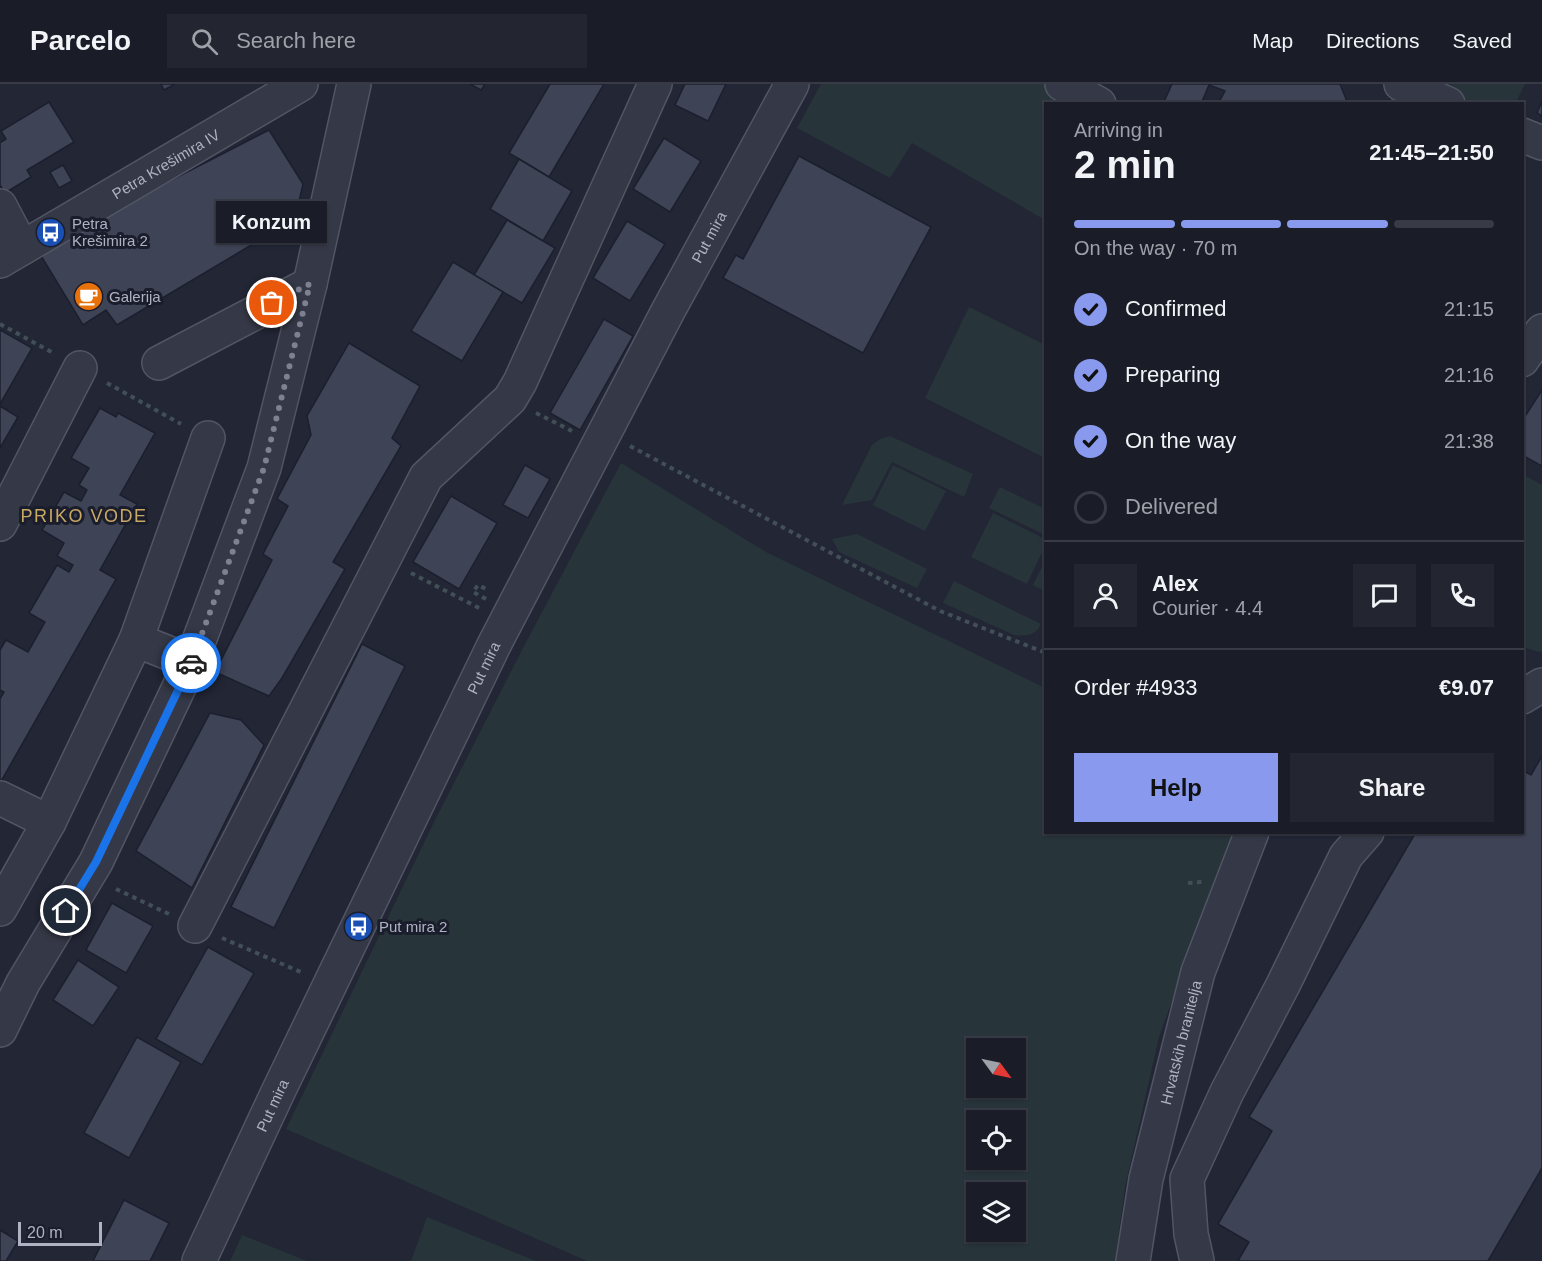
<!DOCTYPE html>
<meta charset="utf-8">
<style>
body{margin:0;font-family:Arial,sans-serif;background:#232530;color:#f1f3f6;height:100vh;display:flex;flex-direction:column;font-size:22px;white-space:nowrap}
*{box-sizing:border-box;margin:0}
p{font-size:20px;color:#9fa1a8}
.icon{flex:none;width:33px;height:33px;fill:none;stroke:currentColor;stroke-width:2;stroke-linecap:round;stroke-linejoin:round}
.map{position:relative;flex:1;overflow:hidden}
.side{position:absolute;left:1044px;top:18px;width:480px;height:732px;display:flex;flex-direction:column;background:#1a1c28;border-radius:0px;box-shadow:0 2px 4px #0004,0 0 0 2px #383a45}
.side>*{flex:none}
.needle{width:39px;rotate:123deg}
.tools{position:absolute;left:966px;top:954px;display:grid;gap:12px}
.tools a{display:grid;place-items:center;width:60px;height:60px;border-radius:0px;background:#1a1c28;box-shadow:0 2px 4px #0004,0 0 0 2px #383a45;font-size:30px}
.scale{position:absolute;left:18px;bottom:15px;width:84px;box-sizing:border-box;padding-left:6px;border:3px solid #afb2c3;border-top:0;font-size:16px;line-height:21px;white-space:nowrap;color:#afb2c3;-webkit-text-stroke:4px #1a1d2b;paint-order:stroke}
.pin{position:absolute;display:grid;place-items:center;width:51px;height:51px;color:#fff;margin:-26px;border:3px solid #fff;border-radius:50%;box-shadow:0 2px 6px #0007}
.courier{position:absolute;display:grid;place-items:center;width:60px;height:60px;margin:-30px;border:4px solid #1a73e8;border-radius:50%;background:#fff;color:#222;box-shadow:0 2px 8px #0007}
.bubble{position:absolute;height:42px;border-radius:0px;background:#1a1c28;box-shadow:0 2px 4px #0004,0 0 0 2px #383a45;font-size:20px;font-weight:700;line-height:42px;text-align:center}
.summary em{font-style:normal;font-weight:700}
.summary div{display:flex;flex-direction:column-reverse}
.summary{display:flex;align-items:center;justify-content:space-between;height:102px;padding:0 30px}
h1{font-size:39px;font-weight:700;line-height:45px}
.bar{display:grid;grid-template-columns:repeat(4,1fr);gap:9px 6px;align-content:center;height:72px;padding:0 30px}
.bar i{height:8px;border-radius:4px;background:#383a45}
.bar .selected{background:#8999ee}
.bar p{grid-column:span 4}
.line{display:flex;align-items:center;gap:15px;padding:0 30px;border-top:2px solid #383a45}
.line div{flex:1}
.round{display:grid;place-items:center;flex:none;width:63px;height:63px;border-radius:0px;background:#232530}
ol{padding:0 30px;list-style:none}
li{display:flex;align-items:center;gap:18px;height:66px}
li p{margin-inline-start:auto}
li .icon{padding:6px;border-radius:50%;background:#8999ee;color:#111;stroke-width:4}
li:last-child{color:#9fa1a8}
li i{width:33px;height:33px;border:3px solid #383a45;border-radius:50%}
.action{display:flex;gap:12px;margin-top:auto;padding:12px 30px}
.action a{flex:1;height:69px;border-radius:0px;background:#8999ee;color:#111;font-size:24px;font-weight:700;line-height:69px;text-align:center}
.action a+a{background:#232530;color:#f1f3f6}
header{display:flex;align-items:center;gap:36px;box-sizing:border-box;height:84px;padding:0 30px;background:#1a1c28;border-bottom:2px solid #383a45}
header strong{font-size:28px}
nav{display:flex;gap:33px;margin-inline-start:auto;font-size:21px}
.search{width:420px;height:54px;background:#232530;display:flex;align-items:center;gap:15px;box-sizing:border-box;padding:0 21px;border-radius:0px;color:#9fa1a8;font-size:22px}
.map>svg:first-child{display:block}
.green{fill:#273439;fill-rule:evenodd}
.building{fill:#3e4356;stroke:#1c1f2d;stroke-width:1.5}
.lines{fill:none;stroke-linecap:round;stroke-linejoin:round}
.minor-casing{stroke:#525564;stroke-width:36}
.path{stroke:#434f56;stroke-width:4;stroke-dasharray:4.5 4.5;stroke-linecap:butt}
.minor{stroke:#353846;stroke-width:33}
.done{stroke:#7e8191;stroke-width:6;stroke-dasharray:0 10.8}
.route{stroke:#1a73e8;stroke-width:8}
.labels{text-anchor:middle;dominant-baseline:central;stroke-width:6;stroke-linejoin:round;paint-order:stroke}
.street-label{font-size:15px;fill:#afb2c3;stroke:#1a1d2b}
.poi-label{font-size:15px;fill:#afb2c3;stroke:#1a1d2b;text-anchor:start}
.quarter-label{font-size:18px;letter-spacing:1.5px;fill:#c9a764;stroke:#1a1d2b}
</style>
<header>
<strong>Parcelo</strong>
<div class="search"><svg class="icon" aria-label="search" viewBox="0 0 24 24"><circle cx="10" cy="10" r="6"/><path d="M15 15l6 6"/></svg>Search here</div>
<nav><a>Map</a><a>Directions</a><a>Saved</a></nav>
</header>
<div class="map">
<svg width="1542" height="1177" viewBox="0 0 1542 1177">
<rect width="100%" height="100%" fill="#222635"/>
<g class="green">
<path d="M821,0h230l36,19 -41,1 -1,116 -133,-77 -22,35 -93,-50z"/>
<path d="M1421,0h104l-10,20 -43,-1z"/>
<path d="M969,223l76,38v113l-120,-60z"/>
<path d="M890,352l83,38 -9,23 -72,-35 -20,38 -30,5 30,-60 8,-6z"/>
<path d="M621,379l145,89 279,136 1,144 187,1 -74,204 -34,150 -10,74h-528l-301,-132 148,-307 89,-174zM976,964h40v40h-40zM976,1036h40v40h-40zM976,1108h40v40h-40z"/>
<path d="M893,381l53,26 -21,40 -52,-26z"/>
<path d="M1522,390l20,11v166l-3,1 -16,-5z"/>
<path d="M1000,403l45,22v26l-56,-27z"/>
<path d="M993,429l52,26v7l-18,38 -56,-27z"/>
<path d="M857,450l70,35 -10,19 -78,-36 -7,-13z"/>
<path d="M1045,477v30l-12,-6z"/>
<path d="M954,497l87,43c-6,12 -15,12 -27,11l-71,-32z"/>
<path d="M427,1133l109,44h-125z"/>
<path d="M242,1151l65,26h-77z"/>
</g>
<g class="building">
<path d="M161,0h14l-11,6z"/>
<path d="M470,0h15l-4,6z"/>
<path d="M550,0h54l-55,93 -40,-24z"/>
<path d="M685,0h41l-18,37 -33,-16z"/>
<path d="M1172,0h168l8,20h-130l7,-13 -16,-6 -8,19h-38z"/>
<path d="M1393,10l22,10h-27z"/>
<path d="M1542,17v15l-5,-3z"/>
<path d="M49,18l25,40 -47,28 4,7 -26,16 -5,-8v-42l6,-4 -5,-8z"/>
<path d="M269,46l34,54 -8,35 -178,106 -11,-15 -23,15 -46,-76z"/>
<path d="M664,54l37,23 -31,51 -37,-23z"/>
<path d="M799,72l132,71 -68,126 -140,-75 13,-23 7,4z"/>
<path d="M519,75l53,32 -29,50 -53,-32z"/>
<path d="M63,81l9,16 -13,7 -9,-16z"/>
<path d="M507,136l48,28 -33,55 -48,-28z"/>
<path d="M627,137l38,23 -35,57 -37,-23z"/>
<path d="M453,178l50,30 -41,69 -51,-30z"/>
<path d="M604,235l29,17 -53,94 -30,-17z"/>
<path d="M0,246l32,18 -32,56z"/>
<path d="M349,259l71,43 -28,52 9,8 -68,116 12,7 -63,109 -13,18 -54,-24 57,-112 -9,-6 25,-48 -11,-7 34,-64 -4,-19z"/>
<path d="M1542,306v76l-20,-11v-34z"/>
<path d="M0,322l18,11 -18,31z"/>
<path d="M100,324l16,9 2,-4 37,20 -35,62 17,9 -37,66 16,9 -116,204v-84l4,-7 -4,-2v-40l6,-10 22,12 17,-30 -16,-9 28,-48 12,7 4,-7 -16,-9 7,-13 -22,-13 22,-38 17,9 6,-11 -8,-5 10,-17 -18,-10z"/>
<path d="M525,381l25,14 -22,39 -25,-13z"/>
<path d="M451,412l46,27 -38,66 -46,-27z"/>
<path d="M362,560l43,22 -131,262 -43,-21z"/>
<path d="M210,629l31,7 23,25 -72,143 -56,-37z"/>
<path d="M1542,672v412l-54,93h-250l11,-19 -31,-18 54,-93 -23,-14 167,-285h106v-62l9,5z"/>
<path d="M112,819l41,23 -27,47 -40,-23z"/>
<path d="M208,863l46,26 -52,92 -46,-26z"/>
<path d="M78,876l41,27 -26,39 -40,-26z"/>
<path d="M137,953l44,25 -52,96 -45,-25z"/>
<path d="M124,1116l45,23 -19,38h-57z"/>
<path d="M0,1146l18,11 -12,20h-6z"/>
</g>
<g class="lines">
<defs>
<g id="minor">
<path d="M1062,0l37,20"/>
<path d="M1401,0l47,20"/>
<path d="M1522,51l20,8"/>
<path d="M0,122l22,42"/>
<path id="s1" d="M0,177l301,-177"/>
<path d="M1522,276l20,-29"/>
<path d="M159,279l151,-79"/>
<path d="M0,440l80,-156"/>
<path d="M136,556l55,22"/>
<path d="M1522,613l20,-12"/>
<path d="M0,714l49,24"/>
<path d="M0,825l49,-87 87,-182 72,-202"/>
<path d="M195,842l231,-449 84,-78 10,-17 135,-298"/>
<path d="M0,946l23,-47 73,-121 95,-200 73,-194 46,-184 44,-200"/>
<path id="s2" d="M199,1177l79,-169 216,-447 174,-334 124,-227"/>
<path id="s3" d="M1133,1177l13,-82 52,-207 54,-140"/>
<path d="M1197,1177l-6,-27 -4,-55 40,-87 56,-107 63,-129 21,-24"/>
</g>
</defs>
<use href="#minor" class="minor-casing"/>
<g class="path">
<path d="M0,240l55,30"/>
<path d="M107,299l74,41"/>
<path d="M536,329l36,18"/>
<path d="M630,362l310,165 106,42"/>
<path d="M411,489l68,35"/>
<path d="M486,515l-13,-7 5,-7 10,5"/>
<path d="M1188,799l14,-1"/>
<path d="M116,805l53,25"/>
<path d="M222,854l81,35"/>
</g>
<use href="#minor" class="minor"/>
</g>
<g class="lines">
<path class="done" d="M191,579l73,-195 46,-184 -38,19"/>
<path class="route" d="M66,827l30,-49 95,-199"/>
</g>
<defs>
<symbol id="bus-disc" viewBox="-11 -11 22 22"><circle r="9.5" fill="#1a4fb4" stroke="#1a1d2b"/><path d="M-5-6H5V4H4V6H2V4H-2V6H-4V4H-5ZM-3.5-4V0h7V-4ZM-3.5 1.2v1.5H-2V1.2ZM2 1.2v1.5H3.5V1.2Z" fill="#fff"/></symbol>
<symbol id="cafe-disc" viewBox="-11 -11 22 22"><circle r="9.5" fill="#e8710a" stroke="#1a1d2b"/><path d="M-5.5-4.5H6V0H3Q3 3.5 0 3.5H-2.5Q-5.5 3.5-5.5 0ZM3-3.2v2h1.7v-2ZM-6 4.5H4V6H-6Z" fill="#fff"/></symbol>
</defs>
<g fill-rule="evenodd">
<use href="#bus-disc" x="34" y="132" width="33" height="33"/>
<use href="#cafe-disc" x="72" y="196" width="33" height="33"/>
<use href="#bus-disc" x="342" y="826" width="33" height="33"/>
</g>
<g class="labels">
<g class="street-label">
<text stroke="none"><textPath href="#s1" startOffset="192">Petra Krešimira IV</textPath></text>
<text stroke="none"><textPath href="#s2" startOffset="1144">Put mira</textPath></text>
<text stroke="none"><textPath href="#s2" startOffset="658">Put mira</textPath></text>
<text stroke="none"><textPath href="#s3" startOffset="224">Hrvatskih branitelja</textPath></text>
<text stroke="none"><textPath href="#s2" startOffset="172">Put mira</textPath></text>
</g>
<g class="poi-label">
<text x="72" y="139">Petra<tspan x="72" dy="17">Krešimira 2</tspan></text>
<text x="109" y="212">Galerija</text>
<text x="379" y="842">Put mira 2</text>
</g>
<g class="quarter-label">
<text x="84" y="432">PRIKO VODE</text>
</g>
</g>
</svg>
<div class="tools">
<a><svg class="needle" viewBox="-14 -14 28 28"><path d="M0-13l5 13h-10z" fill="#e53935"/><path d="M0 13l5-13h-10z" fill="#9fa1a8"/></svg></a>
<a><svg class="icon" aria-label="locate" viewBox="0 0 24 24"><circle cx="12" cy="12" r="6"/><path d="M12 2v4M12 18v4M2 12h4M18 12h4"/></svg></a>
<a><svg class="icon" aria-label="layers" viewBox="0 0 24 24"><path d="M12 4l9 5-9 5-9-5zM3 14l9 5 9-5"/></svg></a>
</div>
<div class="scale">20 m</div>
<div class="pin" style="left:272px;top:219px;background:#ea580c"><svg class="icon" aria-label="bag" viewBox="0 0 24 24"><path d="M5 8h14l-1 12H6zM9 8a3 3 0 0 1 6 0"/></svg></div>
<div class="pin" style="left:66px;top:827px;background:#1f2937"><svg class="icon" aria-label="home" viewBox="0 0 24 24"><path d="M3 11l9-7 9 7M6 9v11h12V9"/></svg></div>
<div class="courier" style="left:191px;top:579px"><svg class="icon" aria-label="car" viewBox="0 0 24 24"><path d="M5 17H2v-5l4-1 3-4h7l3 4 3 1v5h-3M9 17h6M6 11h13"/><circle cx="7" cy="17" r="2"/><circle cx="17" cy="17" r="2"/></svg></div>
<div class="bubble" style="left:216px;top:117px;width:111px">Konzum</div>
<section class="side">
<div class="summary"><div><h1>2 min</h1><p>Arriving in</p></div><em>21:45–21:50</em></div>
<div class="bar"><i class="selected"></i><i class="selected"></i><i class="selected"></i><i></i><p>On the way · 70 m</p></div>
<ol>
<li><svg class="icon" aria-label="check" viewBox="0 0 24 24"><path d="M5 12l5 5 9-10"/></svg>Confirmed<p>21:15</p></li>
<li><svg class="icon" aria-label="check" viewBox="0 0 24 24"><path d="M5 12l5 5 9-10"/></svg>Preparing<p>21:16</p></li>
<li><svg class="icon" aria-label="check" viewBox="0 0 24 24"><path d="M5 12l5 5 9-10"/></svg>On the way<p>21:38</p></li>
<li><i></i>Delivered</li>
</ol>
<div class="line" style="height:108px"><a class="round"><svg class="icon" aria-label="person" viewBox="0 0 24 24"><circle cx="12" cy="8" r="4"/><path d="M4 21q1-7 8-7t8 7"/></svg></a><div><b>Alex</b><p>Courier · 4.4</p></div><a class="round"><svg class="icon" aria-label="chat" viewBox="0 0 24 24"><path d="M4 5h16v11H9l-5 4z"/></svg></a><a class="round"><svg class="icon" aria-label="phone" viewBox="0 0 24 24"><path d="M5 4h4l2 5-3 2q2 4 5 5l2-3 5 2v4C11 20 4 13 5 4z"/></svg></a></div>
<div class="line" style="height:78px"><div>Order #4933</div><b>€9.07</b></div>
<div class="action"><a>Help</a><a>Share</a></div>
</section>
</div>
